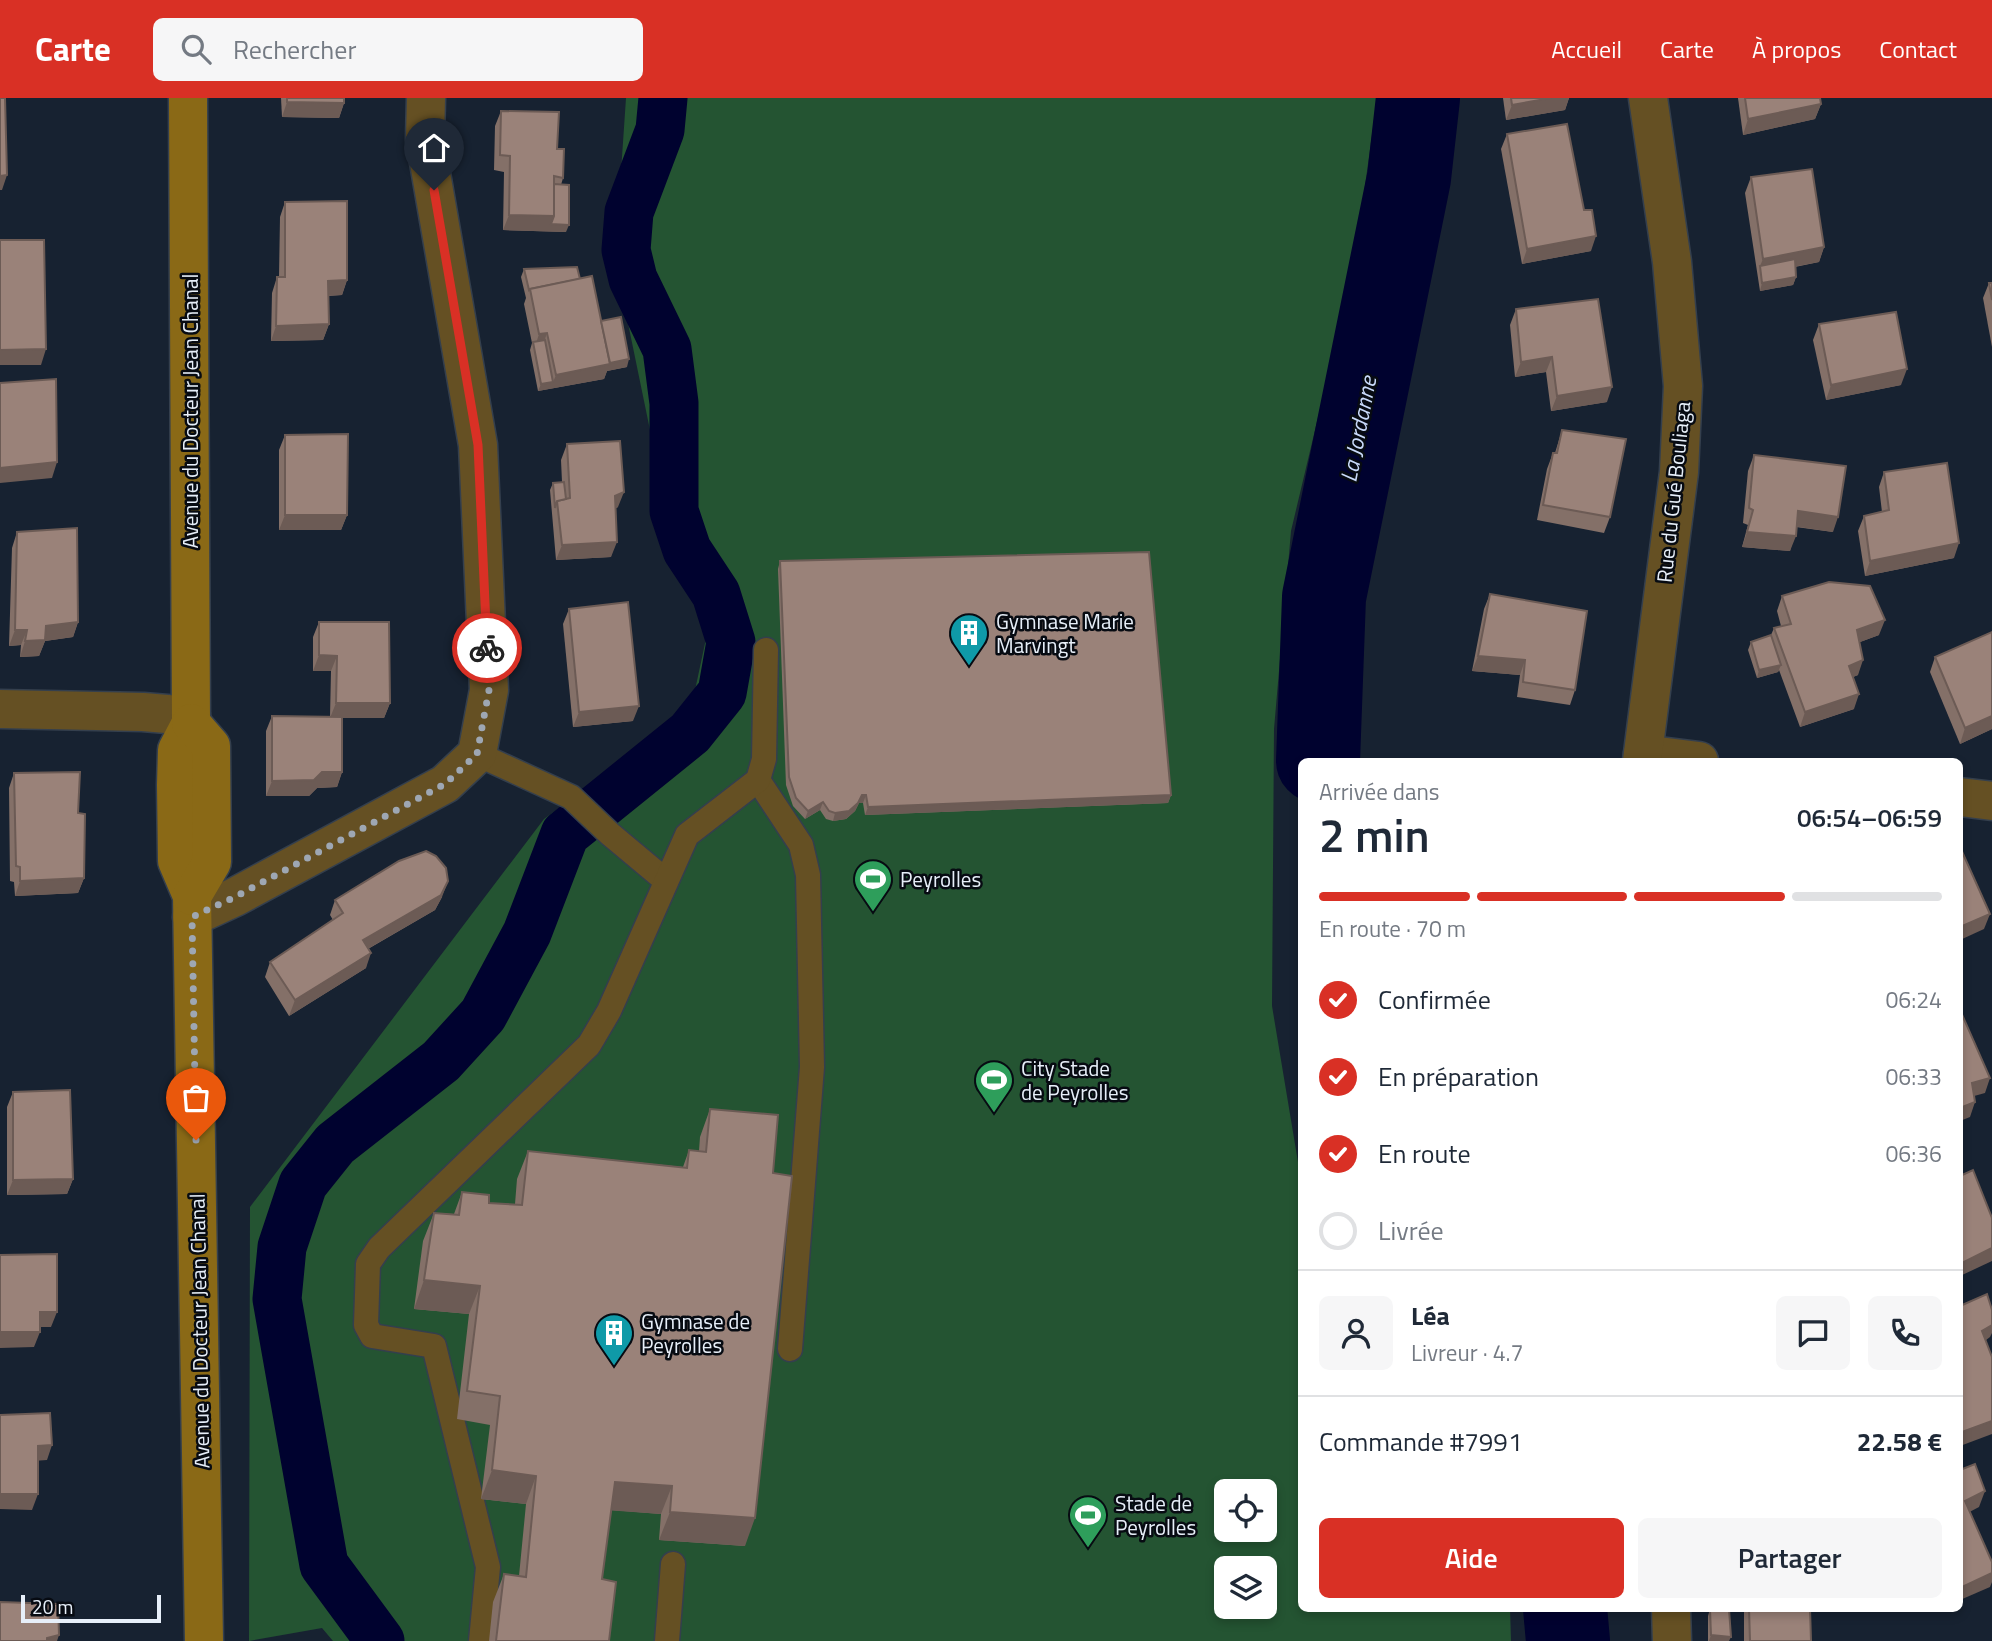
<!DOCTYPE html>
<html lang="fr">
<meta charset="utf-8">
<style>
body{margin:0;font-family:"Titillium Web",sans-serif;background:#f6f6f7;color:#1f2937;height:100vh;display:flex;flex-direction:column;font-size:26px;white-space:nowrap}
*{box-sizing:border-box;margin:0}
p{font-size:23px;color:#747a83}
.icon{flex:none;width:38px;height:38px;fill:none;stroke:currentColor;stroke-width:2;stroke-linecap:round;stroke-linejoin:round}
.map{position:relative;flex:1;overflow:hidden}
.details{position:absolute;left:1298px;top:660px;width:665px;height:854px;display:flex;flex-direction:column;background:#fff;border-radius:10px;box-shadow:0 4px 10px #0003}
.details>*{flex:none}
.fabs{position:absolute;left:1214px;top:1381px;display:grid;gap:14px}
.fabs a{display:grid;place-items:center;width:63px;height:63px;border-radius:10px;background:#fff;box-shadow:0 4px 10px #0003;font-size:35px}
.scale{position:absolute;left:21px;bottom:18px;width:140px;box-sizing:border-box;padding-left:7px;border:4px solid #e7eff9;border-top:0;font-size:19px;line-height:24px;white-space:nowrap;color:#e7eff9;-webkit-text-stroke:5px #070b12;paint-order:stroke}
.pin{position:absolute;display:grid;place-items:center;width:60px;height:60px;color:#fff;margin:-72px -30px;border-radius:50% 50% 50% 0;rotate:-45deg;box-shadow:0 0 7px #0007}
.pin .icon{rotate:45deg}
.courier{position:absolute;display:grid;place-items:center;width:70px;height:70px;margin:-35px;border:5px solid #d93025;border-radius:50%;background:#fff;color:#222;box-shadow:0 2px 9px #0007}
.headline em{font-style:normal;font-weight:600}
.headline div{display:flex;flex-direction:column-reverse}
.headline{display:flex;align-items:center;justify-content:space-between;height:119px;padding:0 21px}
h1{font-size:46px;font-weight:600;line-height:52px}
.bar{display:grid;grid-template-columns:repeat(4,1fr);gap:10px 7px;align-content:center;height:84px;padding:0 21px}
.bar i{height:9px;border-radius:5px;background:#e0e1e3}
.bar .active{background:#d93025}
.bar p{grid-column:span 4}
.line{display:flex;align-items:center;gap:18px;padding:0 21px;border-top:2px solid #e0e1e3}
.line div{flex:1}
.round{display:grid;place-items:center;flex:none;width:74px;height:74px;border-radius:10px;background:#f6f6f7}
ol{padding:0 21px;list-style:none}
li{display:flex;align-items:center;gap:21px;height:77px}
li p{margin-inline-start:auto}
li .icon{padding:7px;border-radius:50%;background:#d93025;color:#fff;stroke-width:4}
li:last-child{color:#747a83}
li i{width:38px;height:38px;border:4px solid #e0e1e3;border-radius:50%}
.primary-button{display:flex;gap:14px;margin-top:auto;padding:14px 21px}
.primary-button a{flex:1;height:80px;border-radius:10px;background:#d93025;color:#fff;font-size:28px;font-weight:600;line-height:80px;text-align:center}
.primary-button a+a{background:#f6f6f7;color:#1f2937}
header{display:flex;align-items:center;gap:42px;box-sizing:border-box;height:98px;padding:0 35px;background:#d93025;color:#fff}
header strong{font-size:33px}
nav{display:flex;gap:38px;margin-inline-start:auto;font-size:24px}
.search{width:490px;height:63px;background:#f6f6f7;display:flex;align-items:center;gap:18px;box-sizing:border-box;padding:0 24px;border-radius:10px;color:#747a83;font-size:26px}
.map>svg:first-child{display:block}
.green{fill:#245432;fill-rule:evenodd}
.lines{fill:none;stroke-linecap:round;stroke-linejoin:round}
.canal{stroke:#00022f;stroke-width:49}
.river{stroke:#00022f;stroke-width:84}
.service-casing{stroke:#343f4d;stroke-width:27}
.minor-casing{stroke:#343f4d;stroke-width:41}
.secondary-casing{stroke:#343f4d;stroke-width:41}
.service{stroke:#655023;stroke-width:24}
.minor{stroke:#655023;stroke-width:38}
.secondary{stroke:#8a6916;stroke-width:38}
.wall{fill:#847068}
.shaded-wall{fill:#6c5b55}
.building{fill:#9a8279;stroke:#6c5b55;stroke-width:2}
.done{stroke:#9ea7b3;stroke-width:7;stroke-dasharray:0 12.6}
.route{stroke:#d93025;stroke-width:9}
.labels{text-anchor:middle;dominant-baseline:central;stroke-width:5;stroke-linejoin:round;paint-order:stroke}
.street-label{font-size:21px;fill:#e7eff9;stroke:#070b12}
.poi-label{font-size:21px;fill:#e7eff9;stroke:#070b12;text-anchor:start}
.water-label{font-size:23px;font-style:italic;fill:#c9dafa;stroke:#070b12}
</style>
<header>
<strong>Carte</strong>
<div class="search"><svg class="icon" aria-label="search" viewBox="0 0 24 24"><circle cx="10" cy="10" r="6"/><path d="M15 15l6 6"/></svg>Rechercher</div>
<nav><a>Accueil</a><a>Carte</a><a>À propos</a><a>Contact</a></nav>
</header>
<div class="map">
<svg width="1992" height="1543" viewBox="0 0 1992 1543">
<rect width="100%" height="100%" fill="#172231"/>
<path class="green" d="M626,0h751l-23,168 -63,265 -17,198 -2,277 30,180v422h208l1,33h-1178l-11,-13 -73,13 1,-434 294,-388 147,-110 16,-75 -35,-97 -57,-277zM1227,1393h38v39h-38zM1227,1470h38v38h-38z"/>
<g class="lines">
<path class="canal" d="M380,1543l-56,-76 -47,-266 5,-52 21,-63 32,-40 106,-83 42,-46 44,-82 38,-99 125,-101 32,-40 9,-51 -15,-48 -29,-44 -13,-39v-108l-7,-54 -34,-70 -7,-29 3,-38 31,-82 3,-32"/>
<g class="river">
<path d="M1318,663l6,-164 85,-419 9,-80"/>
<path d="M1565,1510l3,33"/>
</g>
<defs>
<g id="service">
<path d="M477,656l94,43 39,37 55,46"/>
<path d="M758,682l43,65 7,30 4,192 -22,282"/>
<path d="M481,1543l7,-74 -54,-221 -62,-10 -6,-11 2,-61 11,-16 210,-203 20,-34 78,-176 71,-55 6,-21 2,-109"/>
<path d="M667,1543l6,-77"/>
</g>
<g id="minor">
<path d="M0,611l143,3 48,4"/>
<path d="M1643,656l56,7"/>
<path d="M1642,663l37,-289 4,-86 -11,-124 -24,-164"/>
<path d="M1960,699l32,4"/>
<path d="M192,819l43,-20 210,-113 32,-30 12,-64 -11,-245 -53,-306 1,-41"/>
<path d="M1671,1510l1,33"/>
</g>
<g id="secondary">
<path d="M188,0l3,625 -14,27 -1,35 1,76 15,35 12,745"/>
<path d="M191,625l20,23 1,116 -20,34"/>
</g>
</defs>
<use href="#service" class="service-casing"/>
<use href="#minor" class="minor-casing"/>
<use href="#secondary" class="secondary-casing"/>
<use href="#service" class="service"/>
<use href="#minor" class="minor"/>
<use href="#secondary" class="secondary"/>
</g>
<g class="wall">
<path d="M281,0h63v5l-5,15 -57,-1z"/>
<path d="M1503,0h66l-4,12 -59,10z"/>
<path d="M1738,0h82l1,6 -6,15 -72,16z"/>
<path d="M501,13l56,38 6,29 -2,7 5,47 -63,-2 1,-58 -10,-2 1,-44z"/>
<path d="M1507,36l84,117 -69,13 -21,-115z"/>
<path d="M1751,79l73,70 -5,15 -24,5 1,10 -3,8 -33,6 -15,-98z"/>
<path d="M285,104l62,78 -5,15 -14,1 1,28 -6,16 -52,1 1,-48 5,-16h2l1,-60z"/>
<path d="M524,171l56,10 21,42 26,46 -20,4 -3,8 -66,12 -8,-41 2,-7 -8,-39 2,-6 -5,-21z"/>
<path d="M1989,185h3v64l-9,-49z"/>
<path d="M1516,211l91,93 -56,9 -5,-39 -31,5 -5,-52z"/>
<path d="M1819,226l82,61 -75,15 -13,-60z"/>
<path d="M1562,332l48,87 -6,16 -67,-13 10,-51 6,-16h2z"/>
<path d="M285,337l62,80 -6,15h-62v-80z"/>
<path d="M567,346l51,63 -2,1 -5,49 -55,3 -6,-70 3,-7 9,-1 -1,-22z"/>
<path d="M1754,357l79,77 -37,-5 -6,24 -48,-4 6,-22 -5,-2 5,-52z"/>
<path d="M1884,374l70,86 -89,18 -7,-45 6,-15 18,-4 -3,-25z"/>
<path d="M17,434l61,90 -5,15 -28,4 -6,15 -19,1 1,-12 -12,1 3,-98z"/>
<path d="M780,463l391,234 -3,8 -303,12 -2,-12h-4l-4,8 -9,8 -13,2 -7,-2 -6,-9 -15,9 -12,-13 -7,-21 -8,-216z"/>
<path d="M1490,496l85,96 -5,15 -53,-8 3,-22 -48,-4 12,-62z"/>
<path d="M1782,498l97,39 -19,7 -2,33 -5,2 1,32 -54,18 -21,-57 -1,2 -21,6 -9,-28 3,-8 20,-7 3,-7 7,-2 -4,-15z"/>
<path d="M569,511l64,112 -60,6 -10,-103z"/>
<path d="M319,524l71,81 -6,15h-42v54l-5,15 -20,1 -8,8h-43v-65l6,-15 58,1 1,-46h-18v-34z"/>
<path d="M1935,559l57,72 -32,15 -30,-72z"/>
<path d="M14,675l64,40 6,65 -6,15 -63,3 -1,-14 -4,-1 -1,-93z"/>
<path d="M442,799l-7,13 -67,39 -2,19 -77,48 -24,-39 5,-15 63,-42 -3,-5 5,-15z"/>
<path d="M13,994l60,87 -6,15 -60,1v-88z"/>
<path d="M710,1011l63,64 -28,373 -86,-6 2,-26 -50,-4 -9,69 7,62h-120l4,-39 11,-28 15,2 7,-72 -45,-5 9,-74 -33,-6 12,-105 -55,-5 9,-68 11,-28 20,1 8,-22 27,11 26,1 2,-25 11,-28 155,16 6,-17 10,1 1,-14z"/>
<path d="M1744,1510h66l1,33h-67z"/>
<path d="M1710,1511l19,32h-21v-25z"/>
</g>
<g class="shaded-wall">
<path d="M1551,0h18l-4,12 -59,10 6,-15z"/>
<path d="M287,4l57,1 -5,15 -57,-1z"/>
<path d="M1821,6l-6,15 -72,16 5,-16z"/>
<path d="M7,77l-5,15h-2v-14z"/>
<path d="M509,117l45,1 15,9 -3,7 -63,-2z"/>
<path d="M1596,138l-5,15 -69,13 5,-15z"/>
<path d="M1824,149l-5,15 -58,11 -1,-7 3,-7z"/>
<path d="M1796,179l-3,8 -33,6 2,-8z"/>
<path d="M347,182l-5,15 -20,1 6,-15z"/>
<path d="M329,226l-6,16 -52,1 5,-15z"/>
<path d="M547,235l-5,15 -8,2 5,-16z"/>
<path d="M46,251l-5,16h-41v-15z"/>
<path d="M1552,259l-6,15 -31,5 6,-15z"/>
<path d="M629,261l-2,8 -20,4 -3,8 -66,12 3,-7 12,-2 3,-7z"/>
<path d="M1907,271l-6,16 -75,15 5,-15z"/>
<path d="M1612,289l-5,15 -56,9 6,-15z"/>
<path d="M57,364l-5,16 -52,5v-15z"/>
<path d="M624,394l-6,15 -8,5 5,-16z"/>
<path d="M1798,413l40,6 -5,15 -41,-6z"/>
<path d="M285,417h62l-6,15h-62z"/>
<path d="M1747,434l49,4 -6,15 -48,-4z"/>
<path d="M617,444l-6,15 -55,3 6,-15z"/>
<path d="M1959,445l-5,15 -89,18 5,-15z"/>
<path d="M1885,522l-6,15 -27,10 5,-15z"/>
<path d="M78,524l-5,15 -28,4 -6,15 -19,1 5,-16 21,-15z"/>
<path d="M15,532h12l-6,15 -12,1z"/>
<path d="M319,557l18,1 -6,15h-18z"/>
<path d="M1478,558l47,4 -5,15 -48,-4z"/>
<path d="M1863,562l-5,15 -15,6 6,-15z"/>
<path d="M1781,567l-3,7 -21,6 2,-8z"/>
<path d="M1859,596l-5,15 -54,18 5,-15z"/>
<path d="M336,605h54l-6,15h-54z"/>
<path d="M639,608l-6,15 -60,6 6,-15z"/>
<path d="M1992,618v13l-32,15 5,-16z"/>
<path d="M322,674h20l-5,15 -20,1 -8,8h-43l6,-15z"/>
<path d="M862,697h4l-3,8h-4l-4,8 -9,8 -13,2 2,-8z"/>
<path d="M1171,697l-3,8 -303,12 3,-8z"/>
<path d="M823,704l-3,8 -15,9 3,-8z"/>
<path d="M84,780l-6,15 -63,3 5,-15z"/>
<path d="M448,783l-6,16 -7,13 -78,45 6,-15z"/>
<path d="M1990,816l-6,15 -24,11v-13z"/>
<path d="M371,855l-5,15 -77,48 6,-16z"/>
<path d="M1990,980l-5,15 -18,5 5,-15z"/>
<path d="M1975,1004l-5,15 -10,4v-13z"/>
<path d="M73,1081l-6,15 -60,1 6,-15z"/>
<path d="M1992,1150v13l-32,15v-12z"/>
<path d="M424,1182l56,6 -11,28 -55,-5z"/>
<path d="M40,1214h17l-6,15h-16z"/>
<path d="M1992,1227v8l-2,4 -13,10 5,-16z"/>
<path d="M0,1234h40l-6,15 -34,1z"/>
<path d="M1992,1323v13l-32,12v-8l2,-6z"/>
<path d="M52,1347l-5,15 -14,1 5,-15z"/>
<path d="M492,1372l44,6 -10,28 -45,-5z"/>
<path d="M615,1384l57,4 -11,28 -56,-4z"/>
<path d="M1985,1393l-6,16 -19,10 5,-16z"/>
<path d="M0,1396h38l-6,16 -32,-1z"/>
<path d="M670,1414l85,6 -10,28 -86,-6z"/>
<path d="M1992,1475v9l-2,5 -30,13v-12z"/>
<path d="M59,1537l-2,6h-11l1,-3z"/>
<path d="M1711,1537l20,2 -2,4h-20z"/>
</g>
<g class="building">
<path d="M0,0h5l2,77 -7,1z"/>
<path d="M287,0h57v5l-57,-1z"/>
<path d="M1511,0h40l-39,7z"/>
<path d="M1745,0h75l1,6 -73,15z"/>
<path d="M501,13l58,1 -2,37h7l-1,29 -9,-2v40l-45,-1 1,-59 -10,-1z"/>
<path d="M1567,26l17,86h8l4,26 -69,13 -20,-115z"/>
<path d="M1812,71l12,78 -61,12 -12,-82z"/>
<path d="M554,86l15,1v40l-18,-1 3,-8z"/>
<path d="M347,103v79l-19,1 1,43 -53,2 1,-49h8v-75z"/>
<path d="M0,142h44l2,109 -46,1z"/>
<path d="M1795,161l1,18 -34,6 -2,-17z"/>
<path d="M577,169l3,12 -50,10 -1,1 -5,-21z"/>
<path d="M592,178l18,88 -54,11 -9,-42 -8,1 -9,-45z"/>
<path d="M1989,185h3v17z"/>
<path d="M1598,201l14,88 -55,9 -5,-39 -31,5 -5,-53z"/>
<path d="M1896,214l11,57 -76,16 -12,-61z"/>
<path d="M621,219l8,42 -19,4 -9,-42z"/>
<path d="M545,242l8,42 -12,2 -8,-42z"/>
<path d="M56,281l1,83 -57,6v-85z"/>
<path d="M1562,332l64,9 -16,78 -67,-12 10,-52h4z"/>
<path d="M348,336l-1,81h-62v-80z"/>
<path d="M620,343l4,51 -9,4 2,46 -55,3 -5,-44 13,-3 -3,-54z"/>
<path d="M1754,357l92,11 -8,51 -40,-6 -2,25 -49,-4 6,-22 -4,-2z"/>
<path d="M1947,365l12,80 -89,18 -6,-45 25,-6 -5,-38z"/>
<path d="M564,384l2,17 -9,2 -2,7 -2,-25z"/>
<path d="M77,430l1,94 -32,4 -1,14 -20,1 2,-11h-12l2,-98z"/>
<path d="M1149,454l22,243 -303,12 -2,-12h-4l-4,8 -9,8 -14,2 -6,-2 -6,-9 -15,9 -12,-13 -7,-21 -9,-216z"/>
<path d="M1829,484l41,4 15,34 -28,10 6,30 -14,6 10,28 -54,18 -31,-84 17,-4 -9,-28z"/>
<path d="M1490,496l97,17 -12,79 -52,-8 2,-22 -47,-4z"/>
<path d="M628,504l11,104 -60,6 -10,-103z"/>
<path d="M319,524h70l1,81h-54l1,-47 -18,-1z"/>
<path d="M1992,534v84l-27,12 -30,-71z"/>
<path d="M1771,537l10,30 -22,5 -8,-28z"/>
<path d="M272,618l70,1v55h-20l-8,8 -42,1z"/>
<path d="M80,674l-2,41 7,1 -1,64 -64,3v-14l-4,-1 -2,-93z"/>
<path d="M1960,749l30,67 -30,13z"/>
<path d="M426,753l10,5 10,12 2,13 -7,14 -78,45 8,13 -76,47 -25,-38 73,-49 -8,-13 64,-39z"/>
<path d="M1960,912l30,68 -18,5 3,19 -15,6z"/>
<path d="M70,992l3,89 -60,1v-88z"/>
<path d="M710,1011l68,6 -5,58 19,3 -37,342 -85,-6 2,-26 -57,-4 -13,97 14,3 -7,59h-113l8,-67 22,3 10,-101 -44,-6 8,-74 -33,-5 13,-105 -56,-6 10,-67 25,2 3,-23 27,3v8l33,2 6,-54 159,17 2,-18 17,2z"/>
<path d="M1973,1072l19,48v30l-32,16v-88z"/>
<path d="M57,1156v58h-17v20h-40v-77z"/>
<path d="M1987,1196l5,16v15l-10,6 10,26v64l-30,11 -2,-5v-121z"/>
<path d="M50,1315l2,32 -14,1v48h-38v-79z"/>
<path d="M1975,1366l10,27 -20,10 27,61v11l-32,15v-118z"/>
<path d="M0,1504l58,2 1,31 -12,3v3h-47z"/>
<path d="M1749,1510h61l1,33h-61z"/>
<path d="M1710,1511h19l2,28 -20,-2z"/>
</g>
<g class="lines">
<path class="done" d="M196,1042l-4,-223 43,-20 210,-113 32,-30 12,-64 -2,-42"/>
<path class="route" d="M434,92l44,255 9,203"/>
</g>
<defs>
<symbol id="building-pin" viewBox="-11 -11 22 30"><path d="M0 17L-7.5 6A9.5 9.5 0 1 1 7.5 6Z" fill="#0f9aa8" stroke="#070b12"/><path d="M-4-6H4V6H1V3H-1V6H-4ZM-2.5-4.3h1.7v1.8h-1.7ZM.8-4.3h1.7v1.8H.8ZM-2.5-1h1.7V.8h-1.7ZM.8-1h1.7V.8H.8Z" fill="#fff"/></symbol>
<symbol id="stadium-pin" viewBox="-11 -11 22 30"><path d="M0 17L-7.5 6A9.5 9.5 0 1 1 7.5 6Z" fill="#2e9e5b" stroke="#070b12"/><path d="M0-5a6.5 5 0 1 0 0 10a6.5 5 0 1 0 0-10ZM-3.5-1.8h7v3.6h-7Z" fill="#fff"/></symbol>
</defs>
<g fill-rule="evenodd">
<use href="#building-pin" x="947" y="513" width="44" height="60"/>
<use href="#stadium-pin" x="851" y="759" width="44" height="60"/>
<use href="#stadium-pin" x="972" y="960" width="44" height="60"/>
<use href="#building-pin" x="592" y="1213" width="44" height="60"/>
<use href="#stadium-pin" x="1066" y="1395" width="44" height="60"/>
</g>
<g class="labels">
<g class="street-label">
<text transform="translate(190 313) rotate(-90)">Avenue du Docteur Jean Chanal</text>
<text transform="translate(1673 394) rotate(-84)">Rue du Gué Bouliaga</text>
<text transform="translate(199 1233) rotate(-91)">Avenue du Docteur Jean Chanal</text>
</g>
<g class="poi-label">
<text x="996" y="523">Gymnase Marie<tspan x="996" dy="24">Marvingt</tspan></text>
<text x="900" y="781">Peyrolles</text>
<text x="1021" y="970">City Stade<tspan x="1021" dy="24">de Peyrolles</tspan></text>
<text x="641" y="1223">Gymnase de<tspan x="641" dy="24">Peyrolles</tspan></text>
<text x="1115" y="1405">Stade de<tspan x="1115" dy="24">Peyrolles</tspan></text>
</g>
<g class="water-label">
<text transform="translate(1358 331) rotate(-79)">La Jordanne</text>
</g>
</g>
</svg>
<div class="fabs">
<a><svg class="icon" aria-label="locate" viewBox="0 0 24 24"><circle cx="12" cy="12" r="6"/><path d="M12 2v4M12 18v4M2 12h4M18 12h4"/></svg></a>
<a><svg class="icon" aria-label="layers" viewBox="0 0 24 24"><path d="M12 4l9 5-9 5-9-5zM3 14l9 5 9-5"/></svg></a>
</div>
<div class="scale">20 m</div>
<div class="pin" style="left:196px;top:1042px;background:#ea580c"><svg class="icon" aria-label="bag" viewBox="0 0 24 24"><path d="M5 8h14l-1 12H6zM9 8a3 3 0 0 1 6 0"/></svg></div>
<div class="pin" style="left:434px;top:92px;background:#1f2937"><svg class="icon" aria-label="home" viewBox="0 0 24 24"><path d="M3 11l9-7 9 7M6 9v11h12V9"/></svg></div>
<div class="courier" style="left:487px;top:550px"><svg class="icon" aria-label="bike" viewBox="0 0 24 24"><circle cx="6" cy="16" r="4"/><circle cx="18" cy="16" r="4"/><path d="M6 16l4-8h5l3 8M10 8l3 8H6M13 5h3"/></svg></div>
<section class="details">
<div class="headline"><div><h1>2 min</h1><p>Arrivée dans</p></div><em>06:54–06:59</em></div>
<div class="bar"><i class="active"></i><i class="active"></i><i class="active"></i><i></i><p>En route · 70 m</p></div>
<ol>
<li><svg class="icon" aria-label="check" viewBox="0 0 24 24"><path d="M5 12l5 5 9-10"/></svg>Confirmée<p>06:24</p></li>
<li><svg class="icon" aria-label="check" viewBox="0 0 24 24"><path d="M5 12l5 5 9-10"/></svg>En préparation<p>06:33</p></li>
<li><svg class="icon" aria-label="check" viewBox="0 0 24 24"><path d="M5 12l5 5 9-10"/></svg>En route<p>06:36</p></li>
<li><i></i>Livrée</li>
</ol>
<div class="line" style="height:126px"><a class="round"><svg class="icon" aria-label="person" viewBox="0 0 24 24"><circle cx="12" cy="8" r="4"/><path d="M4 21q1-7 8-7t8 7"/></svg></a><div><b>Léa</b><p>Livreur · 4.7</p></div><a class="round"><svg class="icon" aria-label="chat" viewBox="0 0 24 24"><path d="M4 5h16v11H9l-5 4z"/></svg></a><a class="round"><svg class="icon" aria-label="phone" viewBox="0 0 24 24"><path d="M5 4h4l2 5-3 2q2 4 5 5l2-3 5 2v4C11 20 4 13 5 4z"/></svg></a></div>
<div class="line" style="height:91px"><div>Commande #7991</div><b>22.58 €</b></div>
<div class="primary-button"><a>Aide</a><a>Partager</a></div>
</section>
</div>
